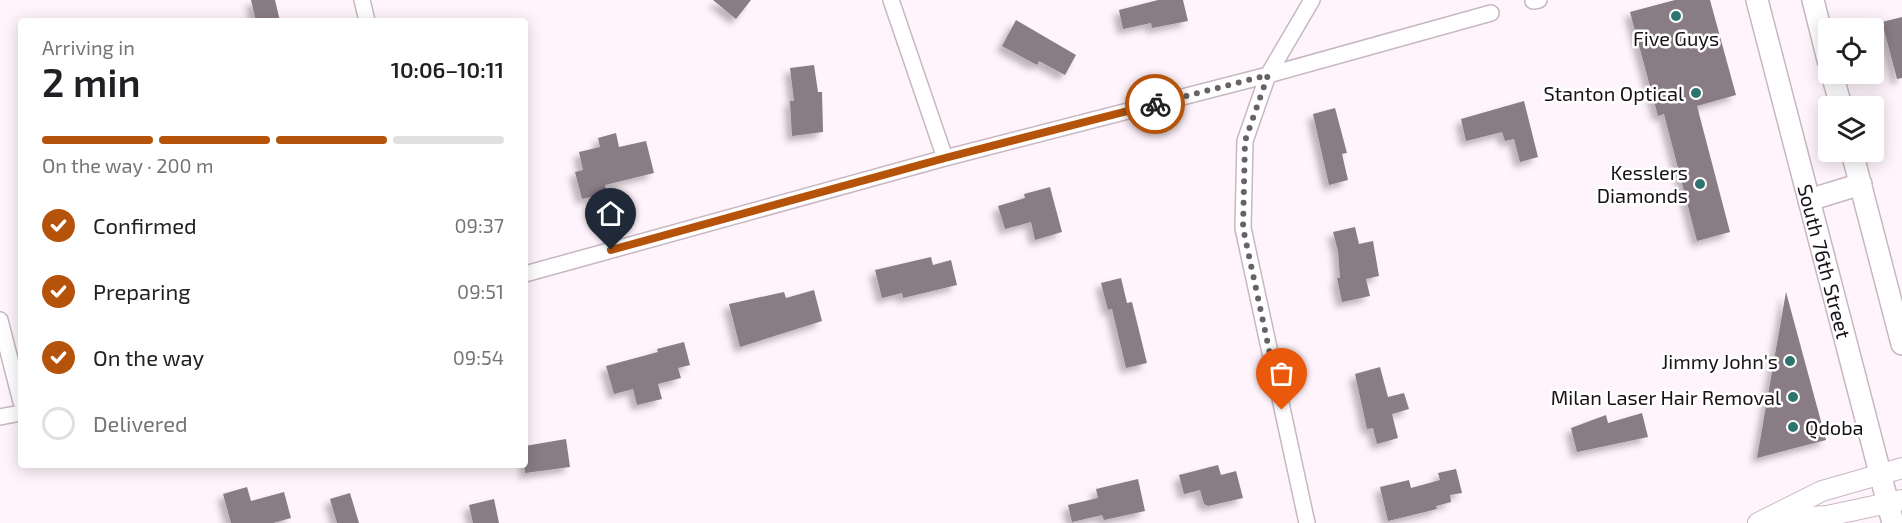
<!DOCTYPE html>
<meta charset="utf-8">
<style>
body{margin:0;font-family:"Exo 2",sans-serif;background:#f6f6f6;color:#202124;height:100vh;display:flex;flex-direction:column;font-size:22px;white-space:nowrap}
*{box-sizing:border-box;margin:0}
p{font-size:20px;color:#757577}
.icon{flex:none;width:33px;height:33px;fill:none;stroke:currentColor;stroke-width:2;stroke-linecap:round;stroke-linejoin:round}
.map{position:relative;flex:1;overflow:hidden}
.panel{position:absolute;left:18px;top:18px;width:510px;height:450px;display:flex;flex-direction:column;background:#fff;border-radius:6px;box-shadow:0 3px 15px #0003}
.panel>*{flex:none}
.controls{position:absolute;left:1818px;top:18px;display:grid;gap:12px}
.controls a{display:grid;place-items:center;width:66px;height:66px;border-radius:6px;background:#fff;box-shadow:0 3px 15px #0003;font-size:30px}
.pin{position:absolute;display:grid;place-items:center;width:51px;height:51px;color:#fff;margin:-62px -26px;border-radius:50% 50% 50% 0;rotate:-45deg;box-shadow:0 0 6px #0007}
.pin .icon{rotate:45deg}
.courier{position:absolute;display:grid;place-items:center;width:60px;height:60px;margin:-30px;border:4px solid #b45309;border-radius:50%;background:#fff;color:#222;box-shadow:0 2px 8px #0007}
.headline em{font-style:normal;font-weight:600}
.headline div{display:flex;flex-direction:column-reverse}
.headline{display:flex;align-items:center;justify-content:space-between;height:102px;padding:0 24px}
h1{font-size:39px;font-weight:600;line-height:45px}
.bar{display:grid;grid-template-columns:repeat(4,1fr);gap:9px 6px;align-content:center;height:72px;padding:0 24px}
.bar i{height:8px;border-radius:4px;background:#e0e0e0}
.bar .current{background:#b45309}
.bar p{grid-column:span 4}
ol{padding:0 24px;list-style:none}
li{display:flex;align-items:center;gap:18px;height:66px}
li p{margin-inline-start:auto}
li .icon{padding:6px;border-radius:50%;background:#b45309;color:#fff;stroke-width:4}
li:last-child{color:#757577}
li i{width:33px;height:33px;border:3px solid #e0e0e0;border-radius:50%}
.map>svg:first-child{display:block}
.building{fill:#8a7b85;filter:url(#shadow)}
.lines{fill:none;stroke-linecap:round;stroke-linejoin:round}
.minor-casing{stroke:#c8b7c3;stroke-width:18}
.tertiary-casing{stroke:#c8b7c3;stroke-width:22}
.secondary-casing{stroke:#c8b7c3;stroke-width:24}
.minor{stroke:#fff;stroke-width:15}
.tertiary{stroke:#fff;stroke-width:20}
.secondary{stroke:#fff;stroke-width:21}
.done{stroke:#696166;stroke-width:6;stroke-dasharray:0 10.8}
.route{stroke:#b45309;stroke-width:8}
.poi-dot{fill:#2c746d;stroke:#fff;stroke-width:2}
.labels{text-anchor:middle;dominant-baseline:central;stroke-width:5;stroke-linejoin:round;paint-order:stroke}
.poi-label{font-size:20px;fill:#181216;stroke:#fff;text-anchor:end}
.street-label{font-size:20px;fill:#181216;stroke:#fff}
</style>
<div class="map">
<svg width="1902" height="523" viewBox="0 0 1902 523">
<defs>
<filter id="shadow"><feDropShadow dx="-5.5" dy="5.5" stdDeviation="3" flood-color="#0004"/></filter>
</defs>
<rect width="100%" height="100%" fill="#fff4fb"/>
<g class="building">
<path d="M251,0h24l5,21h-24z"/>
<path d="M713,0h38l-15,19z"/>
<path d="M1158,0h25l5,21 -36,7 -1,-5 -28,6 -4,-19z"/>
<path d="M1675,0h35l26,95 -39,11 33,126 -33,9 -33,-127 -6,2 -28,-104z"/>
<path d="M1902,17v61l-5,1 -15,-57z"/>
<path d="M1016,20l60,35 -11,20 -26,-14 -2,4 -35,-19z"/>
<path d="M814,65l4,27h4l1,40 -31,4 -2,-35h4l-4,-33z"/>
<path d="M1524,101l14,56 -18,5 -6,-23 -9,2 -3,-9 -36,9 -5,-22z"/>
<path d="M1335,108l12,45 -5,1 6,26 -19,5 -16,-71z"/>
<path d="M616,133l3,14 27,-6 8,32 -49,12 2,8 -25,6 -7,-27 8,-2 -4,-18 21,-5 -2,-9z"/>
<path d="M1050,187l12,45 -27,8 -4,-18 -26,7 -7,-23 27,-8 -1,-4z"/>
<path d="M1355,227l4,17 14,-3 6,35 -13,3 4,17 -28,6 -5,-24h3l-2,-27 -5,-19z"/>
<path d="M931,257l2,8 18,-5 6,25 -54,13 -1,-5 -20,5 -7,-28z"/>
<path d="M1121,278l6,25 5,-1 15,61 -21,5 -14,-59 -4,1 -7,-27z"/>
<path d="M814,290l8,31 -82,26 -11,-43 55,-12 2,6z"/>
<path d="M1786,292l40,148 -69,18z"/>
<path d="M684,342l6,23 -12,3 3,10 -23,6 4,15 -25,6 -4,-16 -19,5 -8,-28 52,-14 -1,-3z"/>
<path d="M1380,367l8,30 16,-4 5,16 -17,5 6,24 -21,6 -4,-16 -6,1 -12,-55z"/>
<path d="M1642,413l6,24 -71,15 -6,-24 35,-13 2,8z"/>
<path d="M566,439l4,28 -45,6v-27z"/>
<path d="M1218,465l3,10 15,-4 7,27 -35,8 -4,-2 -4,-14 -16,4 -5,-19z"/>
<path d="M1456,469l6,24 -12,2 1,7 -15,4 1,3 -49,12 -8,-34 29,-7 2,8 29,-8 -2,-7z"/>
<path d="M1138,479l7,32 -41,9 -2,-5 -30,7 -4,-17 30,-7 -2,-9z"/>
<path d="M247,487l4,14 33,-9 7,26 -18,5h-42l-8,-29z"/>
<path d="M350,493l9,30h-22l-7,-24z"/>
<path d="M494,499l5,24h-26l-4,-18z"/>
</g>
<g class="lines">
<defs>
<g id="minor">
<path d="M362,0l5,21"/>
<path d="M891,0l54,158"/>
<path d="M1533,1l6,-1"/>
<path d="M525,274l420,-116 323,-83 223,-62"/>
<path d="M0,320l21,82"/>
<path d="M0,417l21,-4"/>
<path d="M1307,523l-64,-295 2,-87 23,-66 44,-75"/>
</g>
<g id="tertiary">
<path d="M1775,519l52,-3 75,-16"/>
<path d="M1758,523l64,-32 80,-23"/>
</g>
<g id="secondary">
<path id="s1" d="M1757,0l136,523"/>
<path d="M1813,0l15,60"/>
<path d="M1832,74l9,32"/>
<path d="M1852,152l50,192"/>
<path d="M1809,200l52,-16"/>
</g>
</defs>
<use href="#minor" class="minor-casing"/>
<use href="#tertiary" class="tertiary-casing"/>
<use href="#secondary" class="secondary-casing"/>
<use href="#minor" class="minor"/>
<use href="#tertiary" class="tertiary"/>
<use href="#secondary" class="secondary"/>
</g>
<g class="lines">
<path class="done" d="M1155,104l113,-29 -23,66 -2,87 39,182"/>
<path class="route" d="M611,250l334,-92 210,-54"/>
</g>
<g class="poi-dot">
<circle cx="1676" cy="16" r="6"/>
<circle cx="1696" cy="93" r="6"/>
<circle cx="1700" cy="184" r="6"/>
<circle cx="1790" cy="361" r="6"/>
<circle cx="1793" cy="397" r="6"/>
<circle cx="1793" cy="427" r="6"/>
</g>
<g class="labels">
<g class="poi-label">
<text x="1676" y="38" text-anchor="middle">Five Guys</text>
<text x="1684" y="93">Stanton Optical</text>
<text x="1688" y="172">Kesslers<tspan x="1688" dy="23">Diamonds</tspan></text>
<text x="1778" y="361">Jimmy John's</text>
<text x="1781" y="397">Milan Laser Hair Removal</text>
<text x="1805" y="427" text-anchor="start">Qdoba</text>
</g>
<g class="street-label">
<text stroke="none"><textPath href="#s1" startOffset="270">South 76th Street</textPath></text>
</g>
</g>
</svg>
<div class="controls">
<a><svg class="icon" aria-label="locate" viewBox="0 0 24 24"><circle cx="12" cy="12" r="6"/><path d="M12 2v4M12 18v4M2 12h4M18 12h4"/></svg></a>
<a><svg class="icon" aria-label="layers" viewBox="0 0 24 24"><path d="M12 4l9 5-9 5-9-5zM3 14l9 5 9-5"/></svg></a>
</div>
<div class="pin" style="left:1282px;top:410px;background:#ea580c"><svg class="icon" aria-label="bag" viewBox="0 0 24 24"><path d="M5 8h14l-1 12H6zM9 8a3 3 0 0 1 6 0"/></svg></div>
<div class="pin" style="left:611px;top:250px;background:#1f2937"><svg class="icon" aria-label="home" viewBox="0 0 24 24"><path d="M3 11l9-7 9 7M6 9v11h12V9"/></svg></div>
<div class="courier" style="left:1155px;top:104px"><svg class="icon" aria-label="bike" viewBox="0 0 24 24"><circle cx="6" cy="16" r="4"/><circle cx="18" cy="16" r="4"/><path d="M6 16l4-8h5l3 8M10 8l3 8H6M13 5h3"/></svg></div>
<section class="panel">
<div class="headline"><div><h1>2 min</h1><p>Arriving in</p></div><em>10:06–10:11</em></div>
<div class="bar"><i class="current"></i><i class="current"></i><i class="current"></i><i></i><p>On the way · 200 m</p></div>
<ol>
<li><svg class="icon" aria-label="check" viewBox="0 0 24 24"><path d="M5 12l5 5 9-10"/></svg>Confirmed<p>09:37</p></li>
<li><svg class="icon" aria-label="check" viewBox="0 0 24 24"><path d="M5 12l5 5 9-10"/></svg>Preparing<p>09:51</p></li>
<li><svg class="icon" aria-label="check" viewBox="0 0 24 24"><path d="M5 12l5 5 9-10"/></svg>On the way<p>09:54</p></li>
<li><i></i>Delivered</li>
</ol>
</section>
</div>
